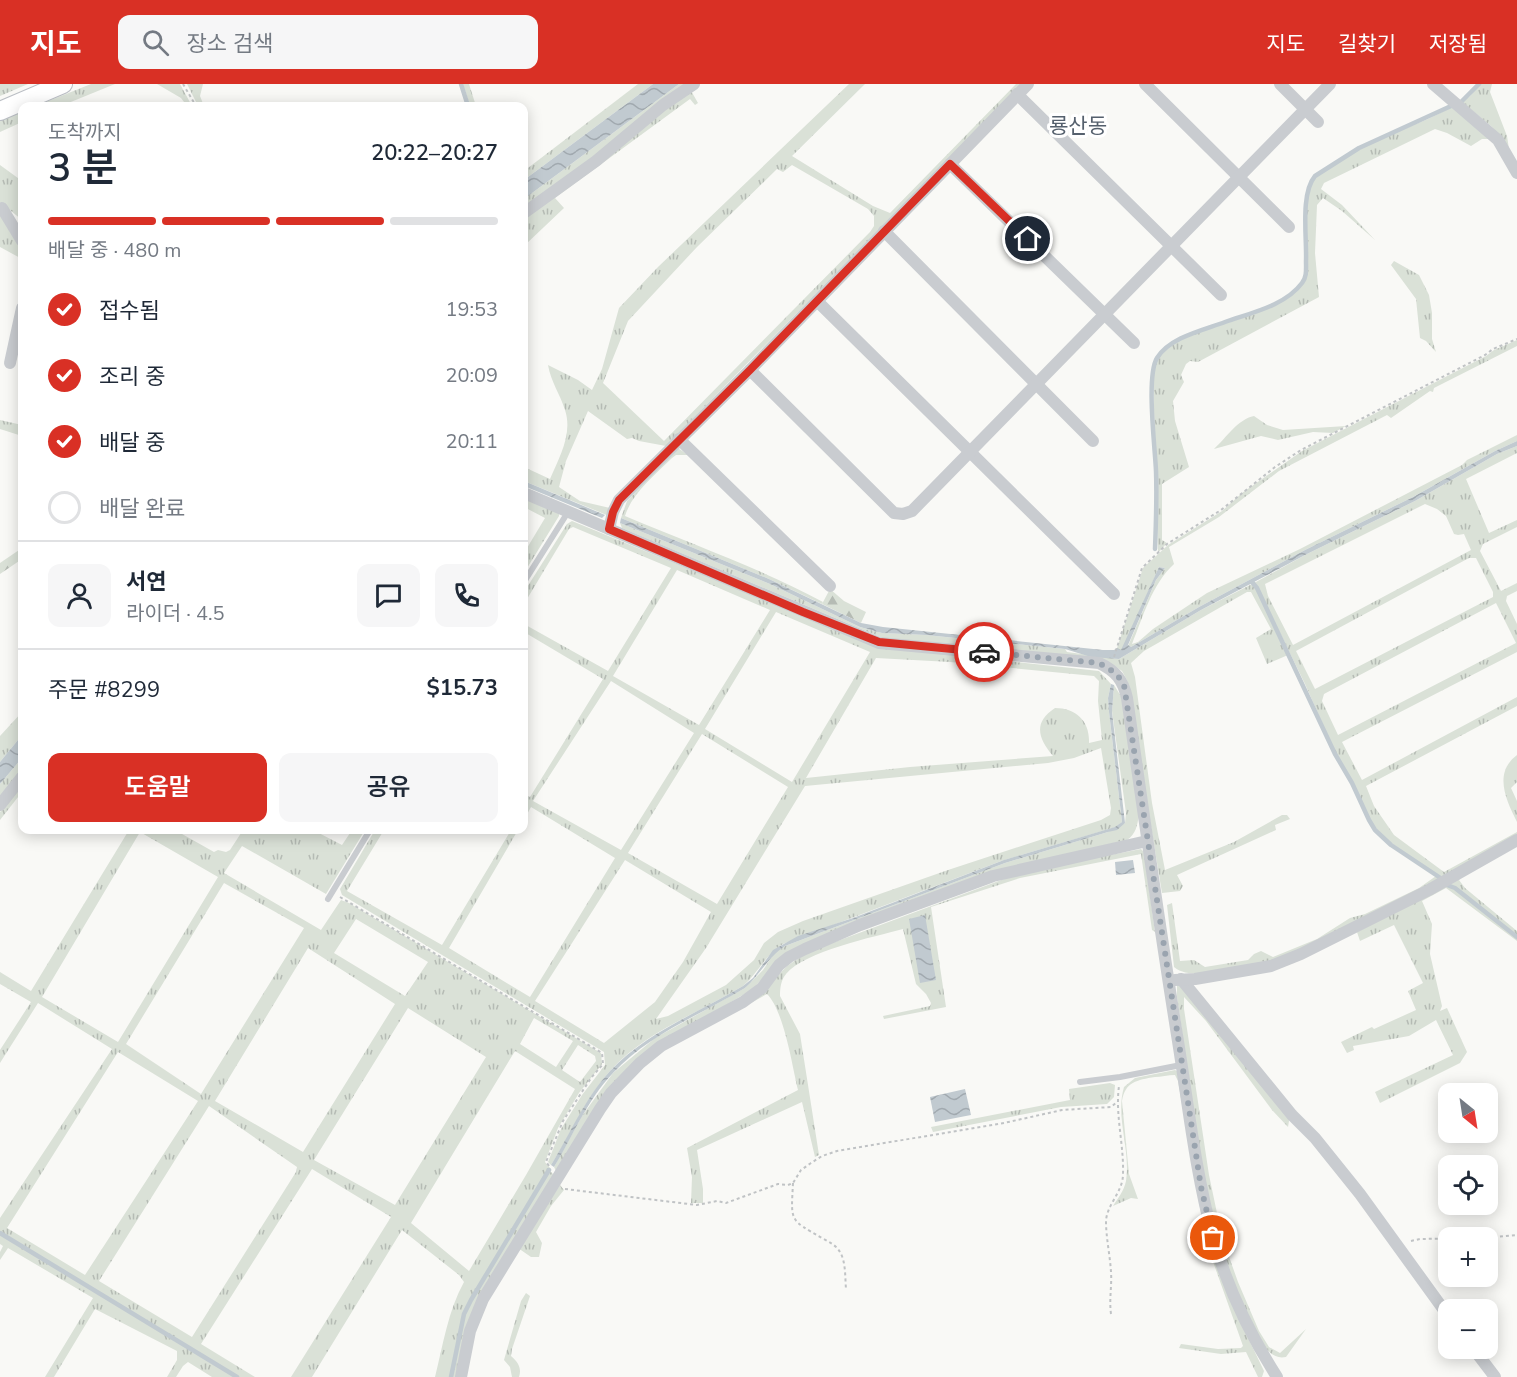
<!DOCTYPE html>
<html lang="ko">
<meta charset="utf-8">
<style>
body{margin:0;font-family:"Nunito Sans","Noto Sans KR",sans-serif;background:#f6f6f7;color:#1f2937;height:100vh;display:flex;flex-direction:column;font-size:22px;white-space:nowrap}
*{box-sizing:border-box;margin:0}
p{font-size:20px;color:#747a83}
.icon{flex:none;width:33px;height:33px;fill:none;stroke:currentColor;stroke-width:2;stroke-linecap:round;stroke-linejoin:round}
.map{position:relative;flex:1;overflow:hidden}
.details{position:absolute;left:18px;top:18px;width:510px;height:732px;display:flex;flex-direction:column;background:#fff;border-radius:12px;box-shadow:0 3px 15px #0003}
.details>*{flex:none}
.needle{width:39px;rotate:150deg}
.controls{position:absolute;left:1438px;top:999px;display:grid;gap:12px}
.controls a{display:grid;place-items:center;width:60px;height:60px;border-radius:12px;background:#fff;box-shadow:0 3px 15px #0003;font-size:30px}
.pin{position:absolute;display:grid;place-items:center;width:51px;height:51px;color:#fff;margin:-26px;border:3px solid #fff;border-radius:50%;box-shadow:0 2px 6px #0007}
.courier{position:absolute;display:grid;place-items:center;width:60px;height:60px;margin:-30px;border:4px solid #d93025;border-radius:50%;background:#fff;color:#222;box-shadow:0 2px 8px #0007}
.overview em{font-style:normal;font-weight:600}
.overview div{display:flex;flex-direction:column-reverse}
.overview{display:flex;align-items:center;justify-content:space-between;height:102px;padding:0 30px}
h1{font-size:39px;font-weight:600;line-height:45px}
.bar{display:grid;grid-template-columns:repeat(4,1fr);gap:9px 6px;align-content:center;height:72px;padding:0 30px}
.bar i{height:8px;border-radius:4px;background:#e0e1e3}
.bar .on{background:#d93025}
.bar p{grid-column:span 4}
.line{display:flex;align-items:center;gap:15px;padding:0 30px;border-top:2px solid #e0e1e3}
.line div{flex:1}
.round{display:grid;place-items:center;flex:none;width:63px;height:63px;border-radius:12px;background:#f6f6f7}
ol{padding:0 30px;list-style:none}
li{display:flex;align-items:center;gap:18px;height:66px}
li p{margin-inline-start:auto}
li .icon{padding:6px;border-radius:50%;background:#d93025;color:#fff;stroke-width:4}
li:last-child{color:#747a83}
li i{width:33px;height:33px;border:3px solid #e0e1e3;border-radius:50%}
.primary-button{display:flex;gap:12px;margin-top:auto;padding:12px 30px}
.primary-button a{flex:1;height:69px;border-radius:12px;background:#d93025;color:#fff;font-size:24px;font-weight:600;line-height:69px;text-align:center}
.primary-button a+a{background:#f6f6f7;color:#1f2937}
header{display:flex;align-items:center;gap:36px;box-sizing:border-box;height:84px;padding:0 30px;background:#d93025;color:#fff}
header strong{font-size:28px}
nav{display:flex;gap:33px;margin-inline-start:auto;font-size:21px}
.search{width:420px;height:54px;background:#f6f6f7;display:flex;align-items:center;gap:15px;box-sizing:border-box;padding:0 21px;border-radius:12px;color:#747a83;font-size:22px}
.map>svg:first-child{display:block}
.grass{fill:url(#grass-tufts);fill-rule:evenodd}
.forest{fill:url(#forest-firs)}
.water{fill:url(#water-waves)}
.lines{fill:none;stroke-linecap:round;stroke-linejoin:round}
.stream{stroke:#c1cad0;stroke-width:4.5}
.secondary-casing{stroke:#bbbfc5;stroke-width:20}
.path{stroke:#c0c3c5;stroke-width:2;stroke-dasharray:3 3;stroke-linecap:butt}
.service{stroke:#c9ccd0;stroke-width:6}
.minor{stroke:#c9ccd0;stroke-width:12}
.secondary{stroke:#fff;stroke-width:18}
.done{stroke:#9aa4af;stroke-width:6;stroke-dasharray:0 10.8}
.route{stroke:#d93025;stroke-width:8}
.labels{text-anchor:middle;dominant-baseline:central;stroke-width:6;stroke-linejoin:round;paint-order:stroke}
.quarter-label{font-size:21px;fill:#55606d;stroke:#fff}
</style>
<header>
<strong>지도</strong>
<div class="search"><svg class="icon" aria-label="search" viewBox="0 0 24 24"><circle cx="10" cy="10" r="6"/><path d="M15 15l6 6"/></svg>장소 검색</div>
<nav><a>지도</a><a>길찾기</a><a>저장됨</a></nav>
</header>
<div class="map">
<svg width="1517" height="1293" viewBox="0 0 1517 1293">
<defs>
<pattern id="grass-tufts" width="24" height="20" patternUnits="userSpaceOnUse" patternTransform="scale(1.5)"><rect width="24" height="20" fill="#dae1d7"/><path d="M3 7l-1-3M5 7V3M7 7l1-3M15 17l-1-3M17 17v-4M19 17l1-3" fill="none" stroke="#b5bbb4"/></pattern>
<pattern id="forest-firs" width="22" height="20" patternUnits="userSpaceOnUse" patternTransform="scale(1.5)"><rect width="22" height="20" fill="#dae1d7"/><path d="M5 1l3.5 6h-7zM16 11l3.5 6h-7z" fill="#b5bbb4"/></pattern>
<pattern id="water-waves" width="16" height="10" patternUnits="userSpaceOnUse" patternTransform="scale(1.5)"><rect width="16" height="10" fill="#c1cad0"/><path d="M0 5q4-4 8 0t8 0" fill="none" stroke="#a1a9af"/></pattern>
</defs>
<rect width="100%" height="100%" fill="#f9f9f6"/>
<g class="grass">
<path d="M0,0h28l-28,12z"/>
<path d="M91,0h24l-54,22h-25z"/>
<path d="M157,0h23l12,22h-5l-6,-8z"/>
<path d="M187,0h16l-3,12 4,10h-6z"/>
<path d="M463,0h6l7,22h-6z"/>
<path d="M638,0h15l-129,96v-9z"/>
<path d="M679,0h12l-167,127v-12z"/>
<path d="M849,0h16l-73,72 81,50 17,7 126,-129h6l-356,362 -27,-5 -7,-3 -5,1 -39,-28 -22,50 -7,26 21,14 30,7 -1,8 -85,-35v-14l26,12c9,-21 23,-45 15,-69 -5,-16 -14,-28 -17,-45l30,15 14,10 10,-21 17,-61 39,-41zM792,81l76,44 6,7v10l-4,6 -206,209 -61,-58 25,-62 69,-74 80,-78 6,3z"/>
<path d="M1480,0h12l-2,8 17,44 2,13 -17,-22 -30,-25 8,-6z"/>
<path d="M690,5l8,14 -3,2 -5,-6 -135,99 9,10 -40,38v-31z"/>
<path d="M1452,23l39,32h-9l-11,7 -24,-13 -12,-4 -111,54 -3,6 21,16 33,35 -33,-29 -19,-13 -6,7 -2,48 4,44 -121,65 -8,-1 -4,3 -5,11 3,7 -11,19 2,20 14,46 -27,17v56l5,3 -9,10 -5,-179c1,-6 2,-12 6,-17 26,-36 141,-40 148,-84 1,-24 -5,-79 8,-96l44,-29 69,-29z"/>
<path d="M22,28v10l-22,10v-11z"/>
<path d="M0,81l22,16v39l-22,-18z"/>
<path d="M0,128l22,35v12l-22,-12z"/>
<path d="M1394,177l25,14 10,20 3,18v26l4,13 -10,-11 -6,-3 -4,-39 -25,-34z"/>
<path d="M1517,256v6l-83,42 -1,4 -3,-1 -39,27 -4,-3 -108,56 -60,46 -50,30 5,17c-22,20 -31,53 -42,80l6,-2 15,-13 54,-36 93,-44 162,-84 5,-5 50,-25v6l-22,10 -82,46 -108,53 -106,57 -68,40 -3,-1 28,-66 9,-12 -6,-1 -36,82 -2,2 -4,-3 26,-80 25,-23 54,-34 20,-18 60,-42 184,-95 8,-6z"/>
<path d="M1254,332l13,9 16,5 63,-4 -13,7 -20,-1 -35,8 -17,-4 -47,13c12,-11 24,-30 40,-33z"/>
<path d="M0,336l22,5v11l-22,-7z"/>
<path d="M1517,362v7l-51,26 23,54 28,-13v7l-34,17 -3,7 21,40 16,-8v8l-10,5 -1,5 11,23v28l-175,90 20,38 155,-83v9l-151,80 8,20 20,29 50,37 73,-40v4l-93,53 -125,62 -29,10 -72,13c-9,-1 -17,-1 -24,-7l-7,-62 5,-2 8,58 14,-1 11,7 43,-7 6,-6 7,-3 12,6 44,-18 33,-21 15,-4 54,-26 17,-12 3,2 -56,-41 -13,-17 -17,-37 -17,-29 -31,-70 -47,-96 -4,-5 53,-29 108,-53 82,-47zM1425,420l12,5 9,7 8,18 4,1 6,-1 7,16 -178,95 -25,-49 -3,-12zM1469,474h7l17,34v5l-178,92 -19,-38zM1496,519l20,40 -178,92 -16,-34 2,-7z"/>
<path d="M678,364l10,7h-12l-4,3c-17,17 -40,35 -47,58 66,28 135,52 198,86l-1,2 -53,-25 -148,-61 6,-17z"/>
<path d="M524,414l35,15v3l-35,57v-20l21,-35 -21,-11z"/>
<path d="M572,437l212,87 105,40 210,23 12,13 -3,14 1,14 13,110 -6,5 -112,33 -221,84c-17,10 -25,29 -40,42 -44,27 -97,45 -133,85 -25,28 -39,63 -59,94l-3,-3 13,-33 21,-34 23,-30 -1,-13 -262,-157 -2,-6 35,-59h9l-37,61 95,54 69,-115h7l-69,118 81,49 85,-139 -84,-51 -7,13v-26l6,3 73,-118 -79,-47v-8l84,47 63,-103 -98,-41 -4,2 -45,75v-12l43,-68zM677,486l93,40 -71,115 -86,-49zM776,528l94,40 -78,130 -87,-53zM876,574l74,4 144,14 5,5 -1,20 4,39 -13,3c1,-22 -13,-35 -34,-35 -23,15 -16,31 -2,48l-143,11 -104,11zM611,597l83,52 -73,117 -88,-49zM702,650l86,53 -71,117 -89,-51zM1101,664l10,60 -1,7 -9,5 -153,50 -145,51 -25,11 -14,11 -10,17 -28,25 -58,31 -12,3 50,-71 99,-162 243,-23 26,-5zM625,776l86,52 -28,50 -28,40 -51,41 -69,-42z"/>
<path d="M620,439l150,61 90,43 22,6 44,2 139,14 2,3 52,7 82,-49 51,-26 6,8 30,63 -21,9 -11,-26 15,-9 -20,-37h-4l-103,59 -13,12 4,14 17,126 13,67 69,-28 48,-27h5l3,4 -15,6 1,5 -99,45 6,11 -3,5 -18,2 -35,-213 -5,-9 -10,-7 -227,-25 -263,-111z"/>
<path d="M1114,601l8,13 17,117c-2,11 -3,19 -12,25l-121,28 -221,85 -32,36 -110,65 -86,119 -3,-6 28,-51 31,-43 42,-35 90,-50 18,-18 12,-18 10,-6 220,-83 103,-31 17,-9 1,-10 -14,-102z"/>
<path d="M22,628v23l-22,27v-26z"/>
<path d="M1517,671v27l-6,6 6,13v21c-11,-22 -24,-49 0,-67z"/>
<path d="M22,674v16l-22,28v-18z"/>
<path d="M22,700v8l-22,28v-8z"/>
<path d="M129,746h46l39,22 4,-2 8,2 4,-2 13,-20h70l29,15 10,-15h13l-39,64 -84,-48 -18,27 97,57 20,-30 8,3 252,150 1,11 -23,29 -21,35 -13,34 5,6 -80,132 -7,14 -13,63h-15c8,-32 13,-66 29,-95l-5,-7 -57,-45 -90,147h-21l100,-160 -79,-48 -111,175 54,33h-16l-239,-145v-14l112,-169 -74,-46 -38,60v-13l31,-48 -31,-18v-12l31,19zM140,748l78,45 -100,165 -76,-45zM224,799l80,45 -103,166 -75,-50zM356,835l72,43 -23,34 -71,-43zM308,864l87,56 -92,148 -88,-51zM408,924l78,49 -91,148 -81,-45zM534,934l39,23 -17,26 -36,-23zM578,961l17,11 1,5 -16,21 -18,-12zM515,967l60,38 -49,86 -57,96 -58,-48zM118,968l80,49 -113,174 -78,-47zM209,1022l88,61 -1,5 -104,165 -93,-56z"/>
<path d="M1141,765l3,3 11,80 -3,-2 -11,-76 -121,24 -89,29 15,100 -62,12 -1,-3 47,-10 1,-3 -5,-9 -10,-10 -13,-55c-29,8 -98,22 -117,45 -5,6 -6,14 -6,22l20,38 19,121 -4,2 -13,-55 -105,48 6,39v14h-12l1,-26 -5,-29 111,-58c-6,-25 -14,-79 -31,-96l-16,9 36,-37 21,-14 215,-80z"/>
<path d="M1462,792l-3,4 6,8 52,43v5l-61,-49 -9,-4z"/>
<path d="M1445,801l10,4 62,49v3l-71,-53 -24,13 10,23 -2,30 12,52 -2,5 7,-3 20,44 -7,11 -80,40 -5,-11 78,-37 -17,-35 -27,16 -56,10 1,4 -7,3 -6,-11 31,-15 2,2 42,-19 -8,-19 15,-8 -29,-58 -34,16 -3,-9z"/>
<path d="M1179,899l111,132 -2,12 -16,-17 -66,-89 -22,-24v12l25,166 13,62 16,45 21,49 10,16 11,6 26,-24 -20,28c-18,4 -26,-19 -33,-32 -52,-99 -59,-219 -76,-328v-12z"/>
<path d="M1175,986l4,2 2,7 57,238 26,54 -2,6h-4l-12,-25 -25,2 -42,-6 2,-4 37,5 23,-1 2,-2 -37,-104 -28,-161 -3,-6c-7,0 -14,2 -20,2 -18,3 -30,5 -33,24l7,73 9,25 -7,-1 -18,8c5,-8 11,-15 13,-25 5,-31 -11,-64 -2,-94l11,-9z"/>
<path d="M1110,999l5,2 -1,12 -7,7 -46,3 -128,25 -2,-5 139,-27 -1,-11z"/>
<path d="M550,1087l4,4 -69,113 -28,89h-5l13,-63 7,-13z"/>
<path d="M560,1101l4,5 -13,16 -15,26 6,11 -3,14h-8l-13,-9z"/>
<path d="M0,1150l235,143h-23l-24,-15 -5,4 -7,11h-9l10,-17v-9l-82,-42 -41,68h-9l48,-79 -85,-50 -8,12v-8l3,-6 -3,-2z"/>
<path d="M526,1209l4,3 -18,53 -1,7c7,6 11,12 8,21h-7l-2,-10 -6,-7 17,-59z"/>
</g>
<g class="forest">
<path d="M22,464v11l-22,15v-11z"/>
<path d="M830,505l14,12 22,11 -5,11 -39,-19z"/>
</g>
<g class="water">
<path d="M653,0h26l-155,115v-19z"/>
<path d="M1517,357v5l-20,8 -82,47 -108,53 -106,56 -82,49 -28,-2 -26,-8 -139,-14 -44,-2 -22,-6 -90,-43 -150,-61 1,-5 148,61 92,44 22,4 220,23h11l3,-2 4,2 38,-83 6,1 -9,12 -28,65 3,2 68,-40 106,-57 108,-53 82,-46z"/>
<path d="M524,397l81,34 -3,3 -78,-32z"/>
<path d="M1111,600l3,1 -2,27 13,111 -8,7 -9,2 -103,31 -220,83c-17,11 -25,29 -40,42 -45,27 -96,46 -132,85 -26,27 -40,63 -59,94l-3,-2c19,-31 34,-67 59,-94 37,-39 88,-58 133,-85l10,-8 20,-28 25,-14 55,-18 151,-58 111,-33 7,-5 -13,-110 -1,-14z"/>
<path d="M22,651v23l-22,26v-22z"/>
<path d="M1133,776l2,13 -19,2 -1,-13z"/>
<path d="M925,831l11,65 -16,3 -11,-64z"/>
<path d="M965,1005l6,26 -36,7 -5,-25z"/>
</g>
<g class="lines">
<g class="stream">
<path d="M461,0l7,22"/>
<path d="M1462,17l17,-17"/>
<path d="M1155,465c1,-26 2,-52 1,-78 -1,-24 -10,-95 1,-113 13,-21 47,-28 68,-36 25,-9 60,-16 77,-39 5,-6 4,-14 4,-22 1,-23 -6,-67 9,-85l44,-28 92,-42"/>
<path d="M1252,498l5,6 78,166 17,29 17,37 6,10 16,15 48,32"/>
<path d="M1447,801l8,3 62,49"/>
<path d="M0,1149l237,144"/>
<path d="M451,1293l13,-63 7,-14 78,-130"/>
</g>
<defs>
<path id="secondary" d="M0,27l63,-27"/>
</defs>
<use href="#secondary" class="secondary-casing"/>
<g class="path">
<path d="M183,0l13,22"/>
<path d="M1114,573l28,-89 25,-24 54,-34 54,-43 26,-17 184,-95 8,-6 24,-10"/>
<path d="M340,813l262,156 1,11 -12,14 -28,43 -17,41 4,5"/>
<path d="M793,1099c-2,39 -4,36 29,55 7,4 14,7 18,14 6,10 5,26 6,37"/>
<path d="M565,1105l132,16 20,-4 9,2 52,-19 10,1 5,-2 8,-13 10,-7 11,-7 15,-5 167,-28 58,-13 49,-3 6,-5"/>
<path d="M1482,1154l35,-3"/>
<path d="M1411,1157l9,-2 48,-1"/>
<path d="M1111,1230c-2,-15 1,-28 0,-42 -1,-17 -5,-34 -5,-51 1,-17 17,-29 17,-47 1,-30 -8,-59 -4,-88"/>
</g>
<g class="service">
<path d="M524,498l44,-70"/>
<path d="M328,815l42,-69"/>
<path d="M1080,998l40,-5 61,-12"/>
</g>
<g class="minor">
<path d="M1145,0l144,143"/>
<path d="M1280,0l38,38"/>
<path d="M1433,0l65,56 19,33"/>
<path d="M1017,10l204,201"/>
<path d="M950,80l184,179"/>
<path d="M2,124l20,33"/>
<path d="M524,129l72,-52 67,-56 31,-21"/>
<path d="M884,147l209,210"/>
<path d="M817,217l297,293"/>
<path d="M10,279l12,-55"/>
<path d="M750,286l144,143 9,1 9,-3 418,-427"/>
<path d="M679,355l151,147"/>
<path d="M524,409l355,150 220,20c17,8 24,17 28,35 16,112 32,225 50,337 11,67 18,136 36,202 14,50 36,96 64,140"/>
<path d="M609,445l4,-17 6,-12 131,-130 278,-286"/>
<path d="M0,721l22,-28"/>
<path d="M1181,895l111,136 23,23 45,56 89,123"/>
<path d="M1175,896l20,-1 76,-13 30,-12 128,-64 88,-50"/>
<path d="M1473,1264l22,29"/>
<path d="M461,1293l9,-46 13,-32 117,-190 11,-16 29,-30 21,-17 82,-44 19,-14 17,-23 10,-8 16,-8 55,-24 133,-49 154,-35"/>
</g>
<use href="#secondary" class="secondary"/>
</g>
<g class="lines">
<path class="done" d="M984,568l115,11c11,6 19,11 25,22l77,502 12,51"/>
<path class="route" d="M984,568l-105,-10 -76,-30 -194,-83 4,-17 6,-12 131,-130 200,-206 78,75"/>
</g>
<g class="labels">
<g class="quarter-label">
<text x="1078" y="42">룡산동</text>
</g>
</g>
</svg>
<div class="controls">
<a><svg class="needle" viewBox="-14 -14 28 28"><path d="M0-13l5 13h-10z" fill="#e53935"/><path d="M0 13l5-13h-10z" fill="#747a83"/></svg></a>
<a><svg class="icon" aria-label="locate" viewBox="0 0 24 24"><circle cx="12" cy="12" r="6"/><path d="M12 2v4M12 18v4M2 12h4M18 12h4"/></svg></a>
<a>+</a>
<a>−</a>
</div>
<div class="pin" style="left:1213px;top:1154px;background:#ea580c"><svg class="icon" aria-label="bag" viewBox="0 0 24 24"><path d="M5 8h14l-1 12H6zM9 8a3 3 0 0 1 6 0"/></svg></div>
<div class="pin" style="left:1028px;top:155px;background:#1f2937"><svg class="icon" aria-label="home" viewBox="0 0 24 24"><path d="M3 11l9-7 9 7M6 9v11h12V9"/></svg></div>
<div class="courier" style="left:984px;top:568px"><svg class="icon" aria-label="car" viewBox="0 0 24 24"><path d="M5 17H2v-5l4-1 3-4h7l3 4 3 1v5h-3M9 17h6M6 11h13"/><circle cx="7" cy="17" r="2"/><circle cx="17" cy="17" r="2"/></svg></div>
<section class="details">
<div class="overview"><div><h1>3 분</h1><p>도착까지</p></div><em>20:22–20:27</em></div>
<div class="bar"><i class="on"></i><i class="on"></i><i class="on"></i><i></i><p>배달 중 · 480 m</p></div>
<ol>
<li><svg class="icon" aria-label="check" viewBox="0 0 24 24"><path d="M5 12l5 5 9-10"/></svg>접수됨<p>19:53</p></li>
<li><svg class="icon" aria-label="check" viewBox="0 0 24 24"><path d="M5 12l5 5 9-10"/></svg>조리 중<p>20:09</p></li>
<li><svg class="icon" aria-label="check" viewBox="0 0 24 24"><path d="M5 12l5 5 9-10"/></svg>배달 중<p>20:11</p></li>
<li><i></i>배달 완료</li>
</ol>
<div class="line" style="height:108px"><a class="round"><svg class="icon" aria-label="person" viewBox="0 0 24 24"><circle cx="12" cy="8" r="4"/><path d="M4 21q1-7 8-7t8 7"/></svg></a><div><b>서연</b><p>라이더 · 4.5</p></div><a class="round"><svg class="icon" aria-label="chat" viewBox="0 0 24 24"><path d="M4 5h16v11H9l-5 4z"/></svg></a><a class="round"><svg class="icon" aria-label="phone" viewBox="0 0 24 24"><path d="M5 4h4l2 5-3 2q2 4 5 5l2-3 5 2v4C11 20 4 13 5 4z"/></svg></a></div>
<div class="line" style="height:78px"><div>주문 #8299</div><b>$15.73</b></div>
<div class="primary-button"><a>도움말</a><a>공유</a></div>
</section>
</div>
